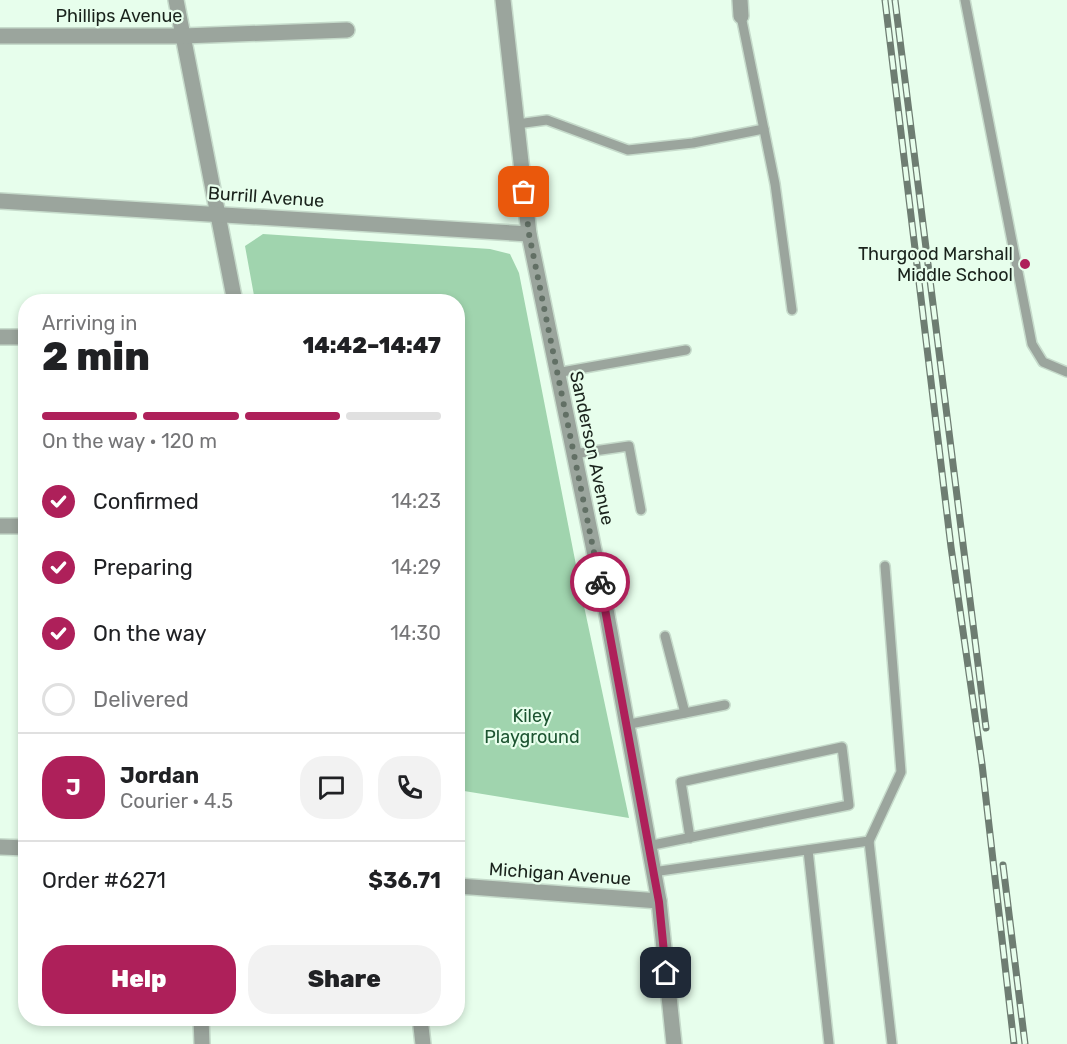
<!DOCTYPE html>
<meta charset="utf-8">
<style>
body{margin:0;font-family:Rubik,sans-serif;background:#f2f2f2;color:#202124;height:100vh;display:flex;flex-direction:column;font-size:22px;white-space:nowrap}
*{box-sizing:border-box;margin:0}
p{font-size:20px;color:#757577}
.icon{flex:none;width:33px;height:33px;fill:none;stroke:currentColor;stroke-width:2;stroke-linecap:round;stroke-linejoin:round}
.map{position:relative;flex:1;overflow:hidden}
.side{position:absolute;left:18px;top:294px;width:447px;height:732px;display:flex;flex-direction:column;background:#fff;border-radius:24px;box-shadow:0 3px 9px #0003}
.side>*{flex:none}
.pin{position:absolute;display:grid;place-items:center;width:51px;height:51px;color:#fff;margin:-26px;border-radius:12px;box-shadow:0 3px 9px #0006}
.courier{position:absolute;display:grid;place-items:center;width:60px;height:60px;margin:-30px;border:4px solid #ae205a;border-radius:50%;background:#fff;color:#222;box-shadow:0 2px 8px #0007}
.summary em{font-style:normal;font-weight:800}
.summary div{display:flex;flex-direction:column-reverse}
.summary{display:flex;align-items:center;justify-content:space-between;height:102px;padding:0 24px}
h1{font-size:39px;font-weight:800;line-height:45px}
.bar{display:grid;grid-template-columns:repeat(4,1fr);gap:9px 6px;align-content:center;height:72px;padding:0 24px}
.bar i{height:8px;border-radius:4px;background:#e0e0e0}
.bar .current{background:#ae205a}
.bar p{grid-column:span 4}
.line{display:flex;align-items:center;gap:15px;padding:0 24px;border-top:2px solid #e0e0e0}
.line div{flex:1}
.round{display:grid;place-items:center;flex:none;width:63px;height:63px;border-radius:24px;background:#f2f2f2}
ol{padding:0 24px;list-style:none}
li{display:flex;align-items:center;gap:18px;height:66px}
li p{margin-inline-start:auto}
li .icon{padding:6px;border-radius:50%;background:#ae205a;color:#fff;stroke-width:4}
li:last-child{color:#757577}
li i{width:33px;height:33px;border:3px solid #e0e0e0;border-radius:50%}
.cta{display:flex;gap:12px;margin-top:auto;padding:12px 24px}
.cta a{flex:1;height:69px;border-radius:24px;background:#ae205a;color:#fff;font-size:24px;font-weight:800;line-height:69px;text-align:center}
.cta a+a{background:#f2f2f2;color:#202124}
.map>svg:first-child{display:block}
.green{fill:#a0d4ae}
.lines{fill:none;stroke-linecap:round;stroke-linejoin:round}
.lane-casing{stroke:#c6dbcb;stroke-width:12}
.street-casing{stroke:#c6dbcb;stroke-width:18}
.lane{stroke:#9ba59d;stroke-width:9}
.street{stroke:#9ba59d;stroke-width:15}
.rail-casing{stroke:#6e7d72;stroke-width:7}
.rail{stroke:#e7feec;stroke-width:4.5;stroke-dasharray:14;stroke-linecap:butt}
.done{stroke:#627065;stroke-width:6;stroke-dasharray:0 10.8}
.route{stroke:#ae205a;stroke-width:8}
.poi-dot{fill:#ae205a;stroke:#e7feec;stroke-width:2}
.labels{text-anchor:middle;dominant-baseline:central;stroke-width:4.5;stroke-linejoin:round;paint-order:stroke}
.street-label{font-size:18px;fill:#1a231c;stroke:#e7feec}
.poi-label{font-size:18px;fill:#1a231c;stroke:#e7feec;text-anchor:end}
.park-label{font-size:18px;fill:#1d5431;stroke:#e7feec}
</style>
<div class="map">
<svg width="1067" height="1044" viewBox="0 0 1067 1044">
<rect width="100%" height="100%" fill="#e7feec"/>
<path class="green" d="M263,234l227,15 20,5 9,19 65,333 45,212 -171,-28v-488l-203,-1 -10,-55z"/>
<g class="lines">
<defs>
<g id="lane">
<path d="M965,0l67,344 11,18 24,10"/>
<path d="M741,16l34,168 17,126"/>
<path d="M517,124l30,-4 81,30 65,-7 71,-14"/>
<path d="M556,373l130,-23"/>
<path d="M573,454l56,-8 12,64"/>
<path d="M665,636l20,77"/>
<path d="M625,725l100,-20"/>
<path d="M869,841l23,203"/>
<path d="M648,846l201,-41 -7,-58 -161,35 9,56"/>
<path d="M808,850l21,194"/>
<path d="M653,872l216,-31 32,-69 -16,-206"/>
</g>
<g id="street">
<path d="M176,0l59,302"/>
<path d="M503,0l26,234 76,370 54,297 15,143"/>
<path d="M740,0l1,16"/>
<path d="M0,36h183l164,-6"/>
<path d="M0,201l529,33"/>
<path d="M0,337h26"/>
<path d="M0,526h26"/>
<path d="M0,847l26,1"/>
<path d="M458,886l201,15"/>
<path d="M201,1018l1,26"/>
<path d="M420,1018l3,26"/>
</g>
</defs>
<use href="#lane" class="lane-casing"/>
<use href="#street" class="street-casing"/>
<use href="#lane" class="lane"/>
<use href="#street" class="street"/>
<defs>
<g id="rail">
<path d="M885,0l66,547 31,217 32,280"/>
<path d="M895,0l91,728"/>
<path d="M1003,865l22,179"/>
</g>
</defs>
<use href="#rail" class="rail-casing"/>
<use href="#rail" class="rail"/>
</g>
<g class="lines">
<path class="done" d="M524,192l5,42 71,348"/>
<path class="route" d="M600,582l59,320 7,71"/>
</g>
<circle class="poi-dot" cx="1025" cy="264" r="6"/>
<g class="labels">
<g class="street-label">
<text x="119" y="16">Phillips Avenue</text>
<text transform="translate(266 197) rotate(4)">Burrill Avenue</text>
<text transform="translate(592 448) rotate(78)">Sanderson Avenue</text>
<text transform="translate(560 874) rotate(4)">Michigan Avenue</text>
</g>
<g class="poi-label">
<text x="1013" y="254">Thurgood Marshall<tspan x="1013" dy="21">Middle School</tspan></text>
</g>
<g class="park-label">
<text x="532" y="716">Kiley<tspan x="532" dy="21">Playground</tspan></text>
</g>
</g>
</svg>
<div class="pin" style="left:524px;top:192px;background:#ea580c"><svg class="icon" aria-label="bag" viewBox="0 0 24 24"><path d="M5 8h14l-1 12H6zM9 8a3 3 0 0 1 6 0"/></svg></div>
<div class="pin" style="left:666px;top:973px;background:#1f2937"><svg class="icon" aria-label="home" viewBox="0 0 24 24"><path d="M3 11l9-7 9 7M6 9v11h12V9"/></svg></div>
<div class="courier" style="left:600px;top:582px"><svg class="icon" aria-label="bike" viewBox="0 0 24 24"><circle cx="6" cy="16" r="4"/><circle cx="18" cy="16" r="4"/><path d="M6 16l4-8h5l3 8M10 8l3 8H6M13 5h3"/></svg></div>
<section class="side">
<div class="summary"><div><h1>2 min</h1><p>Arriving in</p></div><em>14:42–14:47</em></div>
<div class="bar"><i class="current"></i><i class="current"></i><i class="current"></i><i></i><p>On the way · 120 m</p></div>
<ol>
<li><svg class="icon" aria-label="check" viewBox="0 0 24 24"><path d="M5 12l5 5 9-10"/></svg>Confirmed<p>14:23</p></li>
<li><svg class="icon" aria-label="check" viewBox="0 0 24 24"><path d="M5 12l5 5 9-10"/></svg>Preparing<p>14:29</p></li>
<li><svg class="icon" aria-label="check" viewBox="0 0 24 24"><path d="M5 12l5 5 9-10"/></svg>On the way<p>14:30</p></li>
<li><i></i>Delivered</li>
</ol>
<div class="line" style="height:108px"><b class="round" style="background:#ae205a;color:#fff">J</b><div><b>Jordan</b><p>Courier · 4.5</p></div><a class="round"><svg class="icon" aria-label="chat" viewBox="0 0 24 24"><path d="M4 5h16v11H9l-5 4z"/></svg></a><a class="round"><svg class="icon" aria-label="phone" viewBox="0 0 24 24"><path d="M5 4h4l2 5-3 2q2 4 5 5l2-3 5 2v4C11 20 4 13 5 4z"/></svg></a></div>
<div class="line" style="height:78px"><div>Order #6271</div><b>$36.71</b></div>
<div class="cta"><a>Help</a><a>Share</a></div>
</section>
</div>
